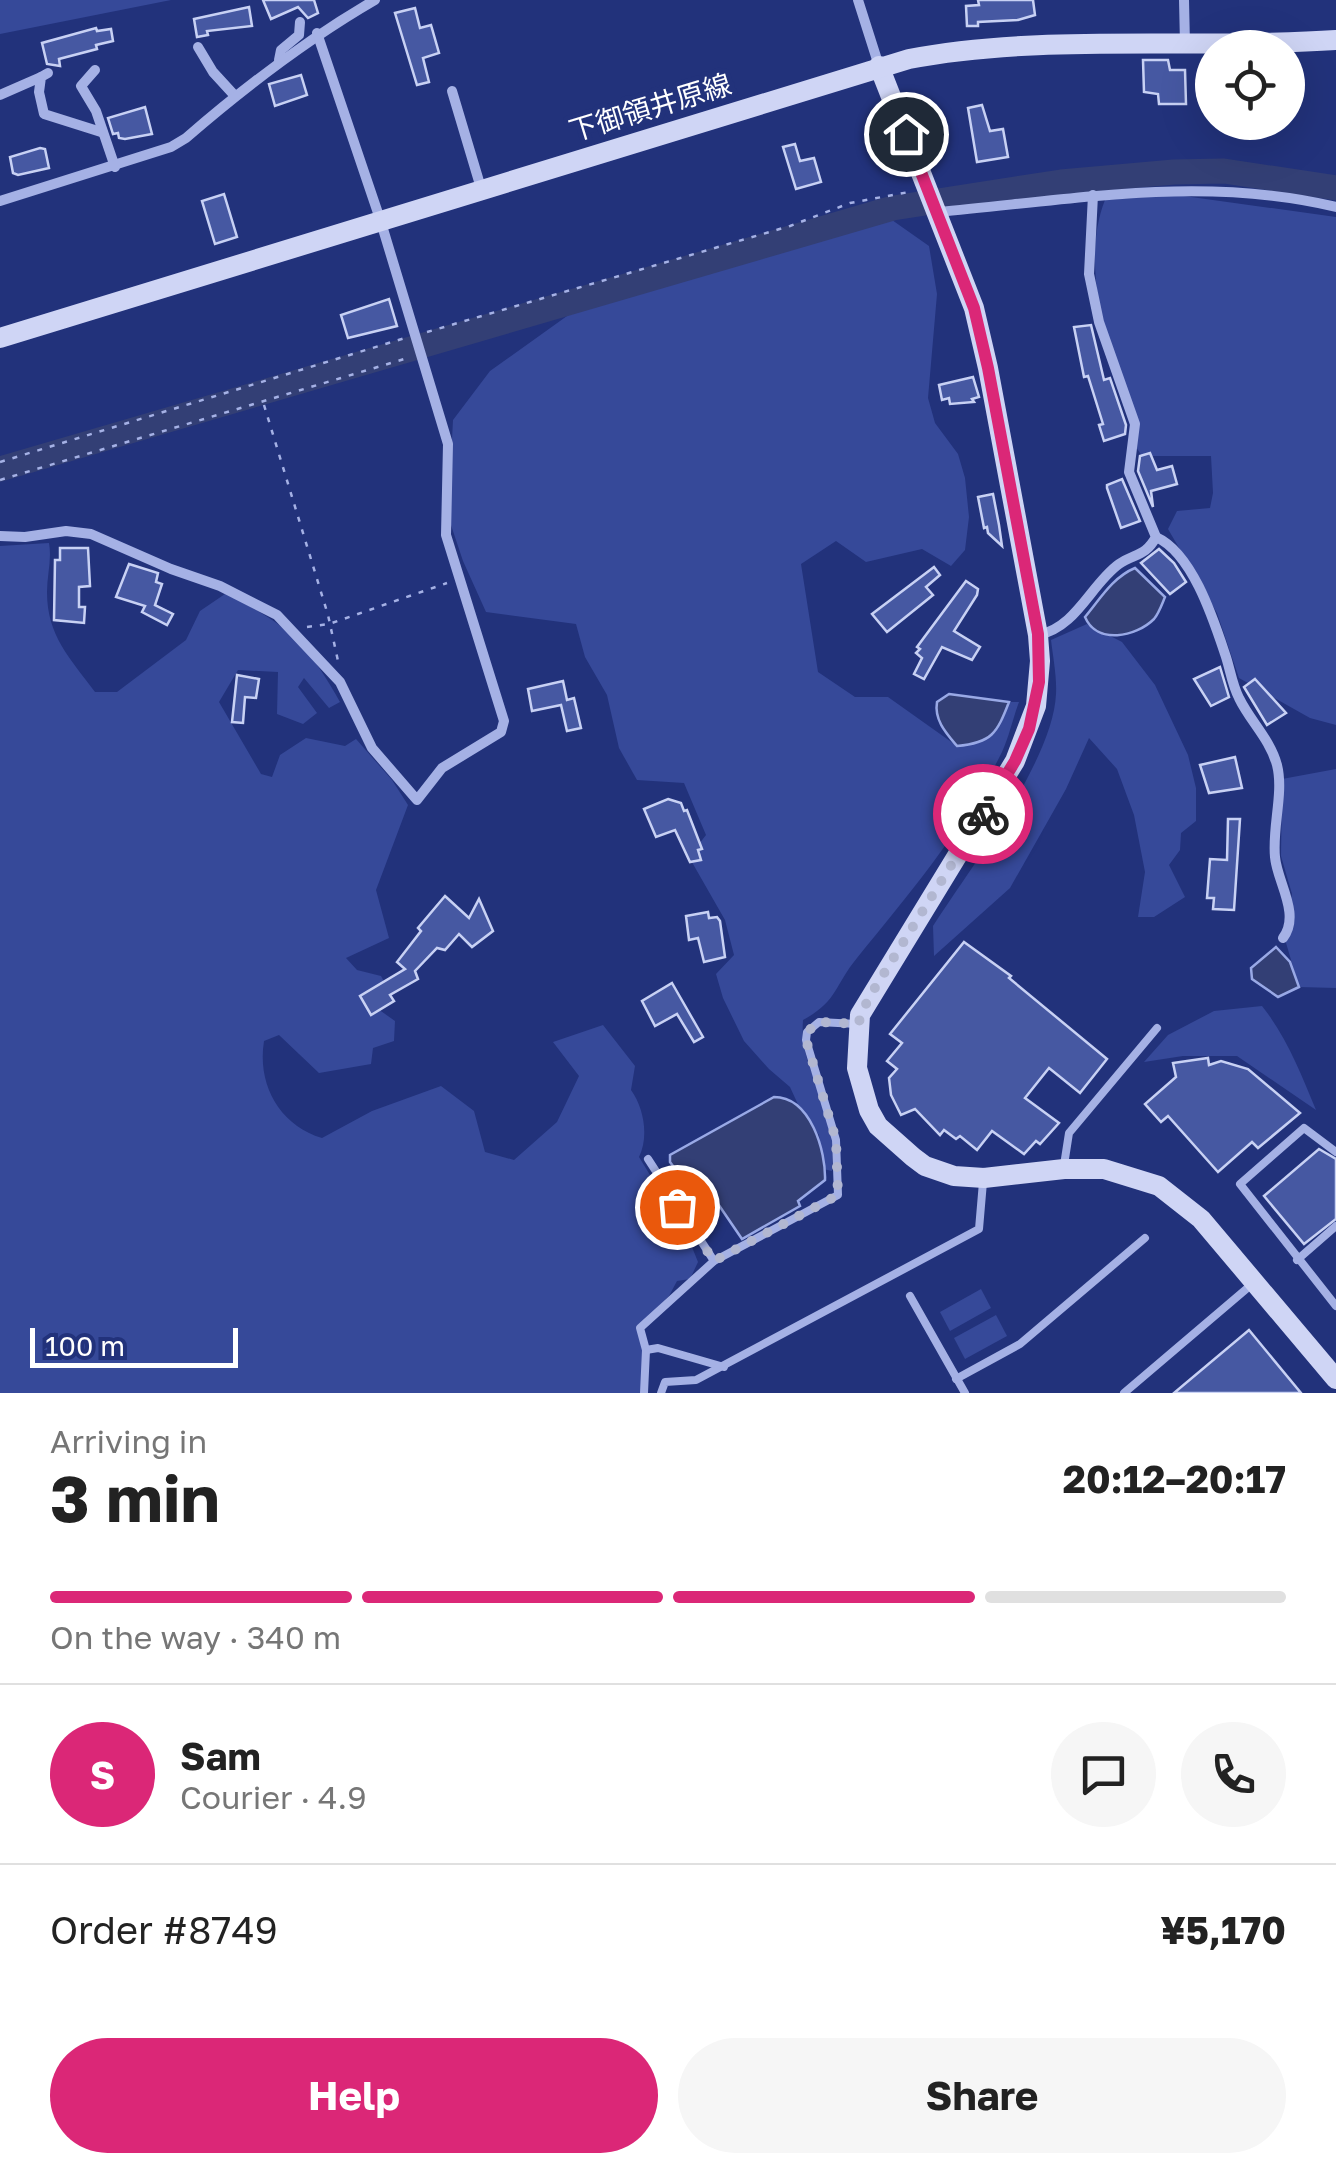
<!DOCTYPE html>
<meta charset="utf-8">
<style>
body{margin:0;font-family:"Golos Text","Noto Sans JP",sans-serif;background:#f6f6f6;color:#222;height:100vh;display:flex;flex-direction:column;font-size:38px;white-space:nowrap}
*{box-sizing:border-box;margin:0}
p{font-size:32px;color:#767676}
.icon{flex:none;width:55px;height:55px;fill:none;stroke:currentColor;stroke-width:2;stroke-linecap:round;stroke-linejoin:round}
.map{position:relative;height:1393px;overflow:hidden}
.sheet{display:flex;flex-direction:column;background:#fff;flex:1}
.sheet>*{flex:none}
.tools{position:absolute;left:1195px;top:30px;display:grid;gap:20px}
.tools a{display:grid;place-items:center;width:110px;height:110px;border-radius:50%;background:#fff;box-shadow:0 10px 40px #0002;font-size:50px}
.scale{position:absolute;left:30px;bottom:25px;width:208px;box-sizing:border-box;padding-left:10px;border:5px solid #fff;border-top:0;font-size:28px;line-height:35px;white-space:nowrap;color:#fff;-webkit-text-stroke:8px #22327b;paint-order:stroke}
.pin{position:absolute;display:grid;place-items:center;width:85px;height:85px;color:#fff;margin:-42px;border:5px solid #fff;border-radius:50%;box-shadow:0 2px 10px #0007}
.courier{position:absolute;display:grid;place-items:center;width:100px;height:100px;margin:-50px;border:8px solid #db2777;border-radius:50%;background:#fff;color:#222;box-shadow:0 2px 12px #0007}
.overview em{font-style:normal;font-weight:700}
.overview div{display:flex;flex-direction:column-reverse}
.overview{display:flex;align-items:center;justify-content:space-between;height:170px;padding:0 50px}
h1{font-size:65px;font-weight:700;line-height:75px}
.bar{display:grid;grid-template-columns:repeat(4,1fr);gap:15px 10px;align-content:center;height:120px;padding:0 50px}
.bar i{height:12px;border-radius:8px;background:#e0e0e0}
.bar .active{background:#db2777}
.bar p{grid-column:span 4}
.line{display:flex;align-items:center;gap:25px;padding:0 50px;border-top:2px solid #e0e0e0}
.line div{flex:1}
.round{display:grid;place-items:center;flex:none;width:105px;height:105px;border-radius:52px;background:#f6f6f6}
.action{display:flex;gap:20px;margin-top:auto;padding:20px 50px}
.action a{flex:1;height:115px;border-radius:60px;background:#db2777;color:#fff;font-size:40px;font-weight:700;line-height:115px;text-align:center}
.action a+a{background:#f6f6f6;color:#222}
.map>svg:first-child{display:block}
.green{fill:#364999}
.water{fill:#333f75;stroke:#99a9e6;stroke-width:2.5}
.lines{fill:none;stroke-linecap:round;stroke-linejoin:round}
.river{stroke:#333f75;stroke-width:25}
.building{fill:#4658a2;stroke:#c8d1f4;stroke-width:2.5}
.path{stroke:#a5b1e5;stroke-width:2.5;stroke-dasharray:5 8;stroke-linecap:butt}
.lane{stroke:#a5b1e5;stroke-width:8}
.street{stroke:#a5b1e5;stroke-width:10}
.secondary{stroke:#cfd5f5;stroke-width:20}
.done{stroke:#b2b7d1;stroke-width:10;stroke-dasharray:0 18}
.route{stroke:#db2777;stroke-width:12}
.labels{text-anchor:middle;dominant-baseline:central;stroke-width:10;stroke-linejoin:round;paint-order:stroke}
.street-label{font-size:28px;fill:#fff;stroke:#22327b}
</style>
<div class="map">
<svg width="1336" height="1393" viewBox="0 0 1336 1393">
<rect width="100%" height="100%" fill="#22327b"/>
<g class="green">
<path d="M0,0h171l-171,34z"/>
<path d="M1177,195l159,22v508l-26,-7 -71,-40 -22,-65 -49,-84 9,-18 33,-3 3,-15 -2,-37h-69l-6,-9c-19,-73 -60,-174 -31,-247z"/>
<path d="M875,217l17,3 37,26 8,48 -9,104 7,25 23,31 7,24 4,39 -4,33 -14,16 -29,-17 -56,13 -30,-21 -35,23 17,108 37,25h33l69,49c35,-3 40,-13 52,-44h10c-6,16 -10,35 -17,50 -38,77 -92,141 -145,206 -23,28 -19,43 -54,62 -3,40 15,58 24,94 6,20 6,37 5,57l-9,-2 -4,-34 -18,-24 -11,-24 -21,-18 -25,-28 -21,-43 -7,-24 18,-19 -9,-35 -36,-63 17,-22 -22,-52 -47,-3 -18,-32 -12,-53 -22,-38 -9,-33 -90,-12 -23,-51 -15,-45 5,-96 37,-49 84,-60 131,-45z"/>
<path d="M49,543c3,17 -2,32 -2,49 0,44 23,66 48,100h22l69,-52 14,-29 25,-17c60,28 83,50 115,108l-11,6 -25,-30 -6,9 19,26 -14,11 -26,-10 1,-42 -40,-2 -19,32 42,72 11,3 8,-22 26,-17 39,8 11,-7 36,41 16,25 -32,85 13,48 -43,20 11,12 24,6 9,17 -19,11 24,17 -1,20 -21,7 -2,16 -52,9 -40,-38 -15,6c-7,43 15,84 58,97l50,-27 69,-25 33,25 11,41 29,8 43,-38 22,-46 -26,-34 50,-17 32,41 -4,24c13,18 18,47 8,67l49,80 10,25 -8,17 -13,2 -8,15 -31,31 5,26 -1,40h-642v-847z"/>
<path d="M1087,624l35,18 33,43 33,70 8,33v33l-15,12 -1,17 -11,15 16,32 -31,20h-16l7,-45 -11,-57 -17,-46 -28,-31 -23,51 -56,99 -76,68 -1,-30c37,-58 120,-165 123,-232 1,-17 -3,-37 -5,-54z"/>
<path d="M1336,769v219l-37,-1 -15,-51 8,-42 -11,-38 1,-77z"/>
<path d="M1262,1006c25,31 39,68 54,104l-79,-54h-54l-39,6 24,-27 46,-24z"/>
<path d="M981,1289l10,19 -41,23 -10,-19z"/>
<path d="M996,1315l11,21 -42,23 -11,-21z"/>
</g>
<g class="water">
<path d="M1135,568l30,29c-3,7 -6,16 -11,22 -18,18 -57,26 -69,-2 15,-18 28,-40 50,-49z"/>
<path d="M949,694l60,8c-12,31 -17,41 -52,44 -11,-13 -23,-26 -20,-44z"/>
<path d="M1276,947l14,15 9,25 -21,10 -26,-18 -1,-11z"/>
<path d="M774,1097c37,0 52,55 51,83l-27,21 2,5 -58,33 -41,-60 -13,7 -18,-24v-7z"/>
</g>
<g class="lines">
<path class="river" d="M0,469l893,-261 168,-26 113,-10 50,-1 112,17"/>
</g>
<g class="building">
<path d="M263,0h51l4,13 -10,5 -10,-11 -27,12z"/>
<path d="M978,0h55l2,15 -17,5 -40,2v4h-11l-1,-20 13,-1z"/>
<path d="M249,7l3,19 -45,5 1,4 -11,2 -3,-18z"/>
<path d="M415,8l5,20 11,-3 8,28 -16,5 6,24 -12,3 -22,-72z"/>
<path d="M96,28l1,3 14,-2 2,12 -17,4 1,4 -38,10 1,7 -13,-2 -5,-21z"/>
<path d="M1143,60h25l2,10h15l1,34h-27l-1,-10 -14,-2z"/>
<path d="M301,75l6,20 -32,11 -6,-22z"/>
<path d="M982,105l8,26 13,-2 5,28 -31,5 -9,-54z"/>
<path d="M145,107l7,27 -27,5 -6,-1 -1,-5 -5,1 -5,-16z"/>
<path d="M795,144l5,17 14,-3 7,24 -25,7 -13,-42z"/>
<path d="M40,148l5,1 4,19 -31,7 -5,-2 -3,-16z"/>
<path d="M224,194l13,43 -22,7 -13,-43z"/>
<path d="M389,299l8,27 -49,12 -7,-23z"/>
<path d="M1091,325l13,55 6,-2 16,47 -1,9 -21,7 -5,-16 4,-1 -15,-48 -4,1 -10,-50z"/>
<path d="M973,377l6,20 -7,2 2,3 -24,2 -1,-6 -7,2 -3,-15z"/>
<path d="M1150,453l7,17 15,-4 5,18 -26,7 2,16 -15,-36 2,-15z"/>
<path d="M1122,479l18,42 -19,7 -14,-40v-3z"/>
<path d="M993,494l6,31 3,21 -14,-13 -1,-6 -3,1 -6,-31z"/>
<path d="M60,548h28l2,38 -11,1v20h6l-1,16 -30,-3 1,-60h5z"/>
<path d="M1159,549l15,14 12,19 -16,12 -29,-31z"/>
<path d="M129,564l29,9 -2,9 6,2 -7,21 18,9 -6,11 -25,-13 3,-6 -29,-9z"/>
<path d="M934,567l6,8 -14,12 7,8 -46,37 -15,-18z"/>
<path d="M966,581l12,8 -1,6 -23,36 26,16 -8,13 -30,-13 -18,32 -10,-5 8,-16 -6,-5 4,-4 -3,-2z"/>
<path d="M1220,667l9,30 -18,9 -17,-27z"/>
<path d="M237,675l22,4 -3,19 -11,-1 -2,26 -11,-1z"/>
<path d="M1255,679l31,34 -19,12 -23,-38z"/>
<path d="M563,681l4,19 7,-2 7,30 -14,3 -6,-26 -29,6 -4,-22z"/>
<path d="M1235,757l7,31 -33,5 -9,-28z"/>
<path d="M668,799l13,4 3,8 3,-1 15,39 -4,1 3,10 -11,2 -15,-32 -19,7 -12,-28z"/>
<path d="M1228,819h12l-6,91 -21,-1 1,-11h-7l3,-39 17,1z"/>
<path d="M445,896l24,22 10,-19 14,32 -21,16 -13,-13 -14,16 -8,-2 -22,23 3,8 -28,16 4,6 -23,14 -11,-19 45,-27 -8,-7 24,-31 -3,-3z"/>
<path d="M708,912l1,6 8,-1 3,4 5,36 -21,5 -6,-24 -9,2 -3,-24z"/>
<path d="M964,942l47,34 -2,2 98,81 -27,34 -31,-25 -24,30 34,25 -19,21 -4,-3 -12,13 -32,-23 -15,19 -17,-14 -4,3 -12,-9 -4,5 -25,-26 -14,6 -10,-20 -2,-17 8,-9 -10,-8 15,-18 -12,-9z"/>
<path d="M672,983l31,54 -9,5 -17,-28 -22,12 -13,-25z"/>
<path d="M1208,1058l1,7 12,-4 27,8 52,44 -42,35 -6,-6 -34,30 -50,-56 -7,6 -16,-18 31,-27 -3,-14z"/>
<path d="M1319,1149l17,10v60l-32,25 -40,-48z"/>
<path d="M1249,1330l52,63h-127z"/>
</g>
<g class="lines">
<g class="path">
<path d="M427,332l363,-106 60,-23 59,-11"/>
<path d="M264,405l64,210 10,46"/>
<path d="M0,462l405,-124"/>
<path d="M0,480l411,-123"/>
<path d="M307,627l22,-3 118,-41"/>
</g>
<g class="lane">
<path d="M1336,1152l-32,-24 -64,56 96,122"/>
<path d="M648,1159l66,102"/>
<path d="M1064,1165l5,-32 88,-105"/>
<path d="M1297,1260l39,-34"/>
<path d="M910,1296l55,97"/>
<path d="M724,1367l-66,-19 -12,2 -6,-22 74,-67 124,-66 -2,-55 -30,-100 1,-8 12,-10 38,2"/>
<path d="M956,1379l64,-35 125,-106"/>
<path d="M644,1393l2,-43"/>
<path d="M661,1393l4,-11 31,-2 283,-151 4,-47"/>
<path d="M1124,1393l127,-108"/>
</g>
<g class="street">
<path d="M858,0l21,66"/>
<path d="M1184,0l1,44"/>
<path d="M198,47l15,25 22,24"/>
<path d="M279,60l2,-10 18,-15 1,-13"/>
<path d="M95,70l-14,16 15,25 19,56"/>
<path d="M48,73l-7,4 -2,15 5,22 57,18"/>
<path d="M452,91l29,97"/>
<path d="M0,95l41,-18"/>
<path d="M0,201l171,-54 15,-9c60,-52 120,-98 189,-138"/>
<path d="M938,212c133,-12 265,-37 398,-5"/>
<path d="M0,536l25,1 41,-6 25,3 80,35 49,17 57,29 63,67 32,66 45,52 25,-32 59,-36 3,-11 -58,-186 2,-91 -68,-225 -63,-186"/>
<path d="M1156,537c36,16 57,81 69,117 5,14 7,31 14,44 11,23 31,41 38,67 7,28 -5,62 -2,92 2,25 26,57 8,81"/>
<path d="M1038,635c38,-7 53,-51 81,-71 16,-11 26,-7 37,-27l-27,-65 6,-48 -36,-102 -10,-48 4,-79"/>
</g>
<g class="secondary">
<path d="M879,66l95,242 14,60 50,267 2,26 -4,45 -21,55 -155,254 -3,53 12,42 9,16 35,31 12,9 29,10 30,2 80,-9h40l55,17 42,33 135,160"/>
<path d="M0,338l909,-279c135,-26 288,-9 427,-19"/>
</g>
</g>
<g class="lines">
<path class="done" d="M677,1207l37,54 124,-66 -2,-55 -30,-100 1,-8 12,-10 39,2 10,-25 115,-185"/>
<path class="route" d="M906,134l68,174 14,60 50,266 1,48 -10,47 -14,32 -32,53"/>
</g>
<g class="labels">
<g class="street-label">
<text transform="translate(650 107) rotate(-17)">下御領井原線</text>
</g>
</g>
</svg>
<div class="tools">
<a><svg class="icon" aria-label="locate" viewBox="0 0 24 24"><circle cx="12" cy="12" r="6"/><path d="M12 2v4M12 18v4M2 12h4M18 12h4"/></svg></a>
</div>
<div class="scale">100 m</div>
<div class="pin" style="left:677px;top:1207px;background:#ea580c"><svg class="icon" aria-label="bag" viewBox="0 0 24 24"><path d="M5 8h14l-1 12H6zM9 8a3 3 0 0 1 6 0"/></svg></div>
<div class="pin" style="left:906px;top:134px;background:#1f2937"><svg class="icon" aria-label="home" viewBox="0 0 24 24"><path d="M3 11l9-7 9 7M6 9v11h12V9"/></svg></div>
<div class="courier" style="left:983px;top:814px"><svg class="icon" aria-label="bike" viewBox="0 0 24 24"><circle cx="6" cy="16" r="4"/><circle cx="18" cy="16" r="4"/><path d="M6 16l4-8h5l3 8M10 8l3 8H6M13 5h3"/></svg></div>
</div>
<section class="sheet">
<div class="overview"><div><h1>3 min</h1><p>Arriving in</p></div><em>20:12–20:17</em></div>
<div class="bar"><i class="active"></i><i class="active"></i><i class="active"></i><i></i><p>On the way · 340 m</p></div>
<div class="line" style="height:180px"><b class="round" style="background:#db2777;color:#fff">S</b><div><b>Sam</b><p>Courier · 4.9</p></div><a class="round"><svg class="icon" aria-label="chat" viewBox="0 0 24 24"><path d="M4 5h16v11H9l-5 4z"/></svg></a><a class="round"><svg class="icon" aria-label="phone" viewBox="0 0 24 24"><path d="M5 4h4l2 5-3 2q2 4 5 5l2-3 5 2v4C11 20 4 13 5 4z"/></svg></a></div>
<div class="line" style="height:130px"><div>Order #8749</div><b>¥5,170</b></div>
<div class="action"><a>Help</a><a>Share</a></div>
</section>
